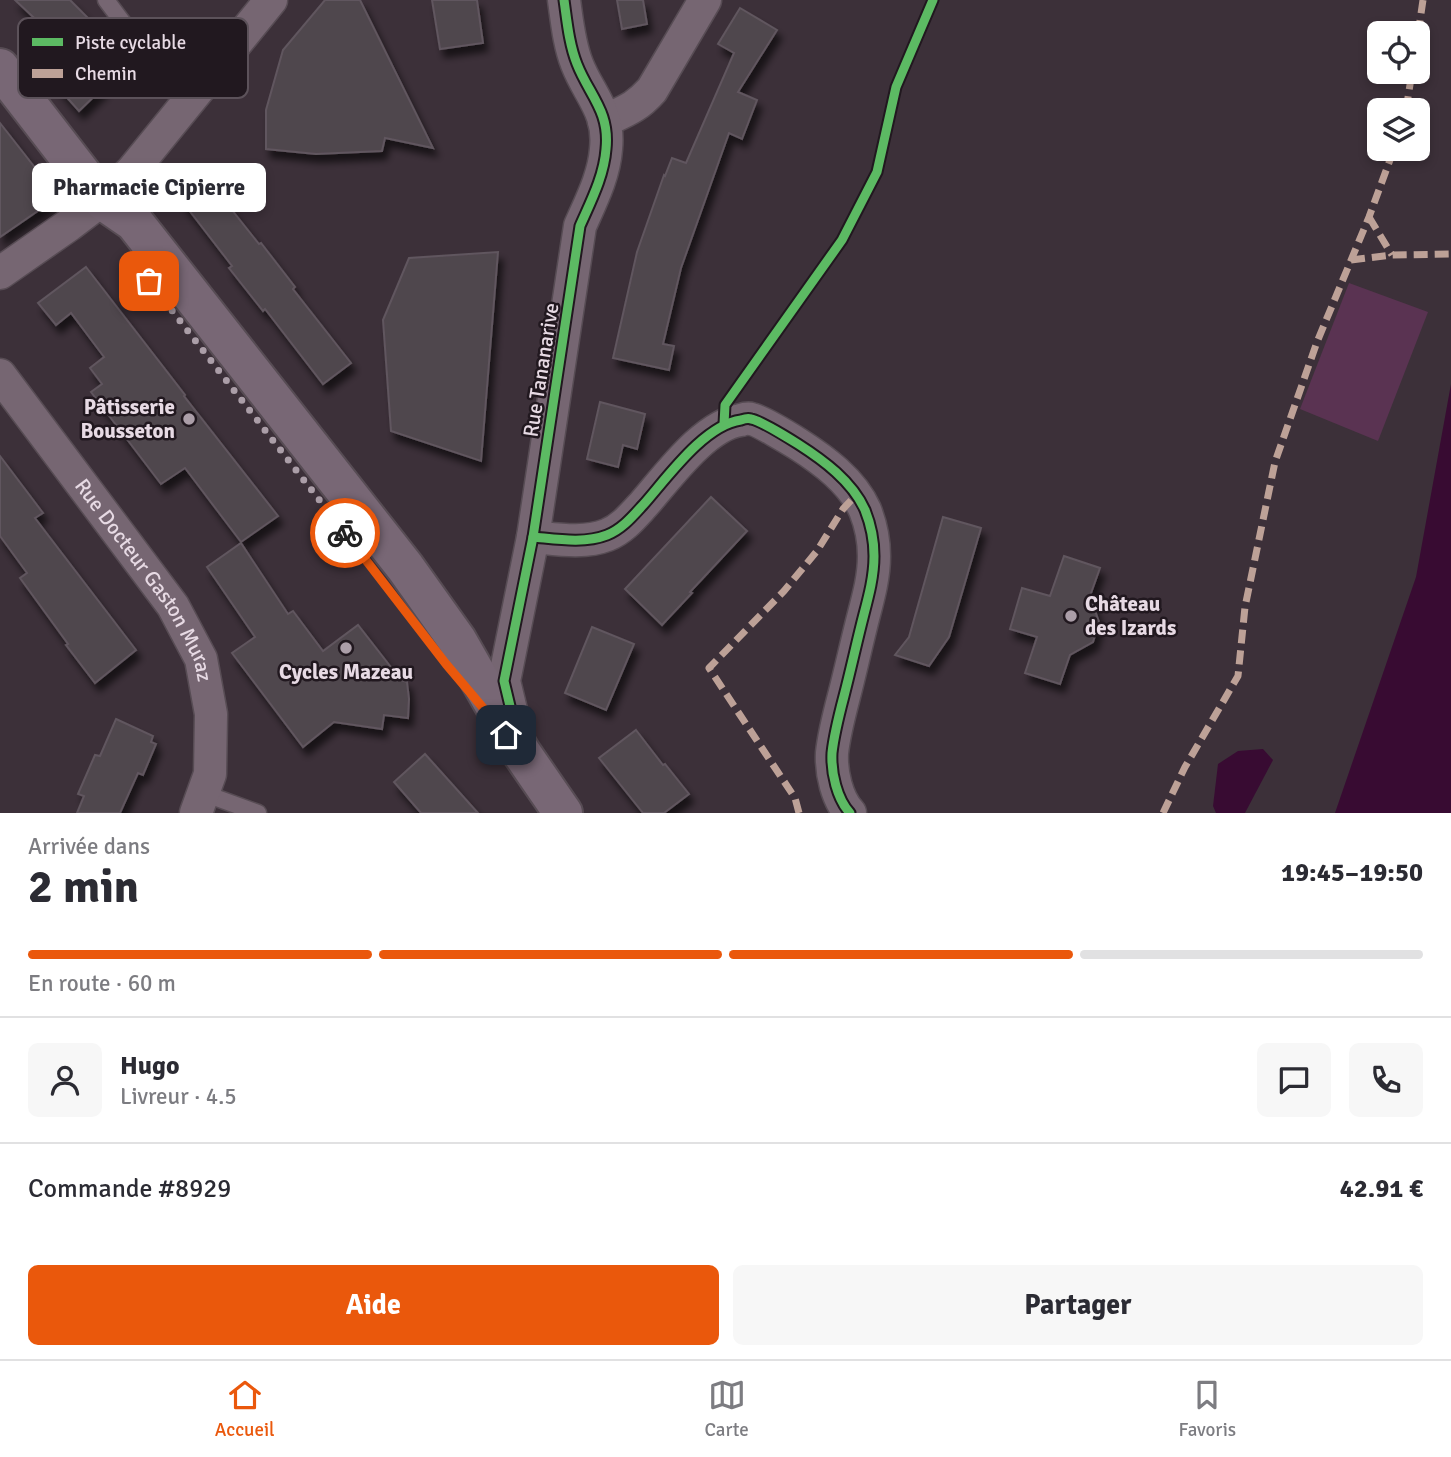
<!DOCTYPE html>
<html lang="fr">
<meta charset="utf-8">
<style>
body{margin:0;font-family:Signika,sans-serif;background:#f7f7f7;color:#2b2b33;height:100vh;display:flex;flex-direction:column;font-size:26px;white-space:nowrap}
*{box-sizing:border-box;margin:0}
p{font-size:23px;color:#7c7c81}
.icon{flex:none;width:38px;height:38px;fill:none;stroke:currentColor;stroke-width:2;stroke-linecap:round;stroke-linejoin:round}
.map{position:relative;height:813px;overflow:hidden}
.details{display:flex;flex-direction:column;background:#fff;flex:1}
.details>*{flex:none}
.buttons{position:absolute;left:1367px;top:21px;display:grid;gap:14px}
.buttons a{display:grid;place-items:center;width:63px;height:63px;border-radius:10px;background:#fff;box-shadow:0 4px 10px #0003;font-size:35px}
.pin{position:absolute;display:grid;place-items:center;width:60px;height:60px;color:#fff;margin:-30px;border-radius:14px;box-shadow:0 4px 10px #0006}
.courier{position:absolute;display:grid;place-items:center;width:70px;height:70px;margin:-35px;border:5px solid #ea580c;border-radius:50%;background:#fff;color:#222;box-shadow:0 2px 9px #0007}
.bubble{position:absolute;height:49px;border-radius:10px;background:#fff;box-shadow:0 4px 10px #0003;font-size:23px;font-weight:700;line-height:49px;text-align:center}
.head em{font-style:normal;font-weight:700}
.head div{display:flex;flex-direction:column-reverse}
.head{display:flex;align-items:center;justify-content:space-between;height:119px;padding:0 28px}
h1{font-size:46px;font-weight:700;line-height:52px}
.bar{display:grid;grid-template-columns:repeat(4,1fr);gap:10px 7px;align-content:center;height:84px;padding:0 28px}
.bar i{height:9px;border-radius:5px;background:#e1e1e2}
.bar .selected{background:#ea580c}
.bar p{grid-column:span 4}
.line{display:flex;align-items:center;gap:18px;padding:0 28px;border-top:2px solid #e1e1e2}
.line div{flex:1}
.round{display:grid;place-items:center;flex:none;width:74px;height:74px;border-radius:10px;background:#f7f7f7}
.action{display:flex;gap:14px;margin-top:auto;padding:14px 28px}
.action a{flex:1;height:80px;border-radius:10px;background:#ea580c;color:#fff;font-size:28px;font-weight:700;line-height:80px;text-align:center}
.action a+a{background:#f7f7f7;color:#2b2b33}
.tabs{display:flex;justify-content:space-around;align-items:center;height:98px;border-top:2px solid #e1e1e2;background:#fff;font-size:19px;color:#7c7c81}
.tabs a{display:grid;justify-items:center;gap:4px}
.tabs .selected{color:#ea580c}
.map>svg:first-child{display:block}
.green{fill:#5a3352}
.water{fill:#380b32}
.building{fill:#50464e;stroke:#60565e;stroke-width:2;filter:url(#shadow)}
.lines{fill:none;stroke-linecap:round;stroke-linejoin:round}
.service-casing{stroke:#574c54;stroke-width:19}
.minor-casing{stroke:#574c54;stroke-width:35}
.secondary-casing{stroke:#574c54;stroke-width:42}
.service{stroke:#766672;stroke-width:16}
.minor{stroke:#766672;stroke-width:32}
.secondary{stroke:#786775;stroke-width:38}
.quiet{stroke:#bda197;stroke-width:7;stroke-dasharray:14 7;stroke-linecap:butt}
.cycleway-casing{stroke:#21181f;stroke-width:13}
.cycleway{stroke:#5cba63;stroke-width:9}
.done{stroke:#ab9ea8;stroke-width:7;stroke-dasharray:0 12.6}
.route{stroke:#ea580c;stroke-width:9}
.poi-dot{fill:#ab9ea8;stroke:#21181f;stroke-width:2.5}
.labels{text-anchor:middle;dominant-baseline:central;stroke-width:5;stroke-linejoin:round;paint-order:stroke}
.street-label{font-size:21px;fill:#e7dae4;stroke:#21181f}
.poi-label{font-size:21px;font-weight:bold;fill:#e7dae4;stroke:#21181f;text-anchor:end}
.key{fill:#21181f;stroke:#5c525a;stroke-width:2}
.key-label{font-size:19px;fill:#e7dae4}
</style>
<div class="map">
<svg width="1451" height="813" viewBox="0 0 1451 813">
<defs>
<filter id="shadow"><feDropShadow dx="4.5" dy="8" stdDeviation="3.5" flood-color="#0009"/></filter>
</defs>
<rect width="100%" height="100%" fill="#3c3039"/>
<path class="green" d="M1349,283l79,29 -50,129 -78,-32z"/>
<g class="water">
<path d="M1451,384v429h-116l81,-236z"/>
<path d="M1263,749l10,11 -28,53h-29l-3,-7 5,-42 20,-13z"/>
</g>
<g class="building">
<path d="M15,0h55l20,20 -4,15 8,9 -13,15 23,28 -25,24 -35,-39 -15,-22 19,-19z"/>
<path d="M325,0h35l73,148 -48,-10 -3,13 -66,3 -50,-5v-39l17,-60z"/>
<path d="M432,0h45l6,43 -43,6z"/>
<path d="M617,0h26l4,24 -25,5z"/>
<path d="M740,8l37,22 -39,62 19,8 -15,39 -13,-6 -48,135 -18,76 11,2 -5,24 -56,-12 24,-106 27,-77 1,1 7,-18 14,5 48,-110 -16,-9z"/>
<path d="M0,123l58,74 -58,40z"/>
<path d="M201,171l58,73 2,-1 34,44 -2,2 58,74 -28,21 -58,-75 -2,2 -34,-43 3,-2 -57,-74z"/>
<path d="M498,252l-17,209 -90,-30 -8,-111 26,-62z"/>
<path d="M86,267l99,128 -1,1 94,120 -37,26 -56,-74 -24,16 -70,-92 11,-8 -12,-16 14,-11 -33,-44 -15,12 -18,-22z"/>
<path d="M600,402l45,12 -8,35 -14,-4 -5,22 -31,-8z"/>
<path d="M0,456l43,57 -8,5 101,132 -41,33 -29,-38 2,-1 -48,-66 7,-5 -27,-37z"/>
<path d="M711,497l36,34 -57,61 2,1 -30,32 -37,-36z"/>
<path d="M943,517l38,11 -32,109 -20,29 -34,-11 14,-18z"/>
<path d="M241,543l47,71 5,-3 30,40 35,-26 43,55 6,2 2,17 -1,19 -24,-3 -2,14 -48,-7 -31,25 -71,-94 23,-16 -48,-70z"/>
<path d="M1064,556l36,12 -10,28 9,26 -6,20 -23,13 -10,29 -35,-11 12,-36 -27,-8 12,-41 28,8z"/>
<path d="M592,627l42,17 -28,66 -41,-17z"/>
<path d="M116,719l37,17 -2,6 5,2 -13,31 -5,-2 -18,40h-43l7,-17 -6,-2 17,-39 5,1z"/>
<path d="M636,730l27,35 2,-1 24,30 -25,19h-21l-44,-55z"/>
<path d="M425,754l53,59h-57l-27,-31z"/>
</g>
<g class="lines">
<defs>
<g id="service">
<path d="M106,0l21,28 72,60"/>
<path d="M203,793l55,20"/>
</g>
<g id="minor">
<path d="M604,121c21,-10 32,-13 48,-31l53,-90"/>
<path d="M0,273l69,-48 33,-25 30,-29 139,-171"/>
<path id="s1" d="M0,375l173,231 28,53 10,55 -1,60 -14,39"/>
<path d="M533,537c23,2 51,7 74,-2 15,-6 25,-18 36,-30 24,-27 61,-80 98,-85 3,-1 7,-2 10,-1 8,1 39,20 47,25 25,16 54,37 67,66 6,15 9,30 9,46 0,20 -5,39 -10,58 -7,27 -13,55 -20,82 -5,19 -10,38 -12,57 -1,20 5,46 18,60"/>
<path d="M515,727l-11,-46 29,-144 47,-311c11,-25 24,-50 26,-77 4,-38 -17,-54 -29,-85 -8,-20 -10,-43 -13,-64"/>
</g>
<path id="secondary" d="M0,68l102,132 32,22 271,345 52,73 64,112 42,61"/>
</defs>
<use href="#service" class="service-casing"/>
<use href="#minor" class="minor-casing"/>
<use href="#secondary" class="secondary-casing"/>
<use href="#service" class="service"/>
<use href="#minor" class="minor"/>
<use href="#secondary" class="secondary"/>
<g class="quiet">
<path d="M1418,34l5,-34"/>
<path d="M1406,110l6,-38"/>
<path d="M1369,217l23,38"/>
<path d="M1351,260l41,-5 59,-1"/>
<path d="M799,813l-4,-15 -86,-130 75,-77 33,-40 26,-42 13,-14"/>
<path d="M1163,813l22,-46 53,-91 7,-69 30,-145 42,-120 52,-125 25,-68"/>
</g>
<defs>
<g id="cycleway">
<path d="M724,424l1,-19 117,-165 35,-68 19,-85 37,-87"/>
<path d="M533,537c23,2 51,7 74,-2 15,-6 25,-18 36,-30 24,-27 61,-80 98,-85 3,-1 7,-2 10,-1 8,1 39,20 47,25 25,16 54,37 67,66 6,15 9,30 9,46 0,20 -5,39 -10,58 -7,27 -13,55 -20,82 -5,19 -10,38 -12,57 -1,20 5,46 18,60"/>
<path d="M521,752l-17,-71 29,-144 47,-311c11,-25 24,-50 26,-77 4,-38 -17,-54 -29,-85 -8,-20 -10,-43 -13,-64"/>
</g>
</defs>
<use href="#cycleway" class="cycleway-casing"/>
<use href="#cycleway" class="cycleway"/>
</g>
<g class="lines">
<path class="done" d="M149,281l196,252"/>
<path class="route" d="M345,533l101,131 60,71"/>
</g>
<g class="poi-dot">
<circle cx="189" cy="419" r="7"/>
<circle cx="1071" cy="616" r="7"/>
<circle cx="346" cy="648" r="7"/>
</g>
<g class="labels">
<g class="street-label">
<text transform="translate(541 370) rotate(-81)">Rue Tananarive</text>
<text stroke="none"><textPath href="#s1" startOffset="252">Rue Docteur Gaston Muraz</textPath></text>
</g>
<g class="poi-label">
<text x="175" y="407">Pâtisserie<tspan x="175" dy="24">Bousseton</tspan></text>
<text x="1085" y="604" text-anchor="start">Château<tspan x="1085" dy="24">des Izards</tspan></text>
<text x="346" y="672" text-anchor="middle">Cycles Mazeau</text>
</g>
</g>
<rect x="18" y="18" width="230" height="80" rx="10" class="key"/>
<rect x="32" y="38" width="31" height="8" fill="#5cba63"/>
<rect x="32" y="69" width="31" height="9" fill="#bda197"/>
<g class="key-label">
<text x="75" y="49">Piste cyclable</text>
<text x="75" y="80">Chemin</text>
</g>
</svg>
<div class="buttons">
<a><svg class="icon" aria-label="locate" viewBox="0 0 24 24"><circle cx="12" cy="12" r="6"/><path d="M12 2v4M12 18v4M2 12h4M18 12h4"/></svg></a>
<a><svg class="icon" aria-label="layers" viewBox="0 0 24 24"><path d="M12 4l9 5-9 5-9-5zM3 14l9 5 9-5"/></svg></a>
</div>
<div class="pin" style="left:149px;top:281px;background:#ea580c"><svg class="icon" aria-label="bag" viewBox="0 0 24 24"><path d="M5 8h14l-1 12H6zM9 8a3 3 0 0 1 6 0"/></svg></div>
<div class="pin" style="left:506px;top:735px;background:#1f2937"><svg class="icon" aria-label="home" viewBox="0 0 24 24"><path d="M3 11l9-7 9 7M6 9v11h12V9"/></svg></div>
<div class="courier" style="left:345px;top:533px"><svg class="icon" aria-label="bike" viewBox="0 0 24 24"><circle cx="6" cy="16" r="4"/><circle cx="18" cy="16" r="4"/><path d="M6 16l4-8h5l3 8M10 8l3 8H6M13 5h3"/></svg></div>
<div class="bubble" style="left:32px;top:163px;width:234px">Pharmacie Cipierre</div>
</div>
<section class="details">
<div class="head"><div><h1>2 min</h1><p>Arrivée dans</p></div><em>19:45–19:50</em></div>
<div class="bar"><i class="selected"></i><i class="selected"></i><i class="selected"></i><i></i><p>En route · 60 m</p></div>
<div class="line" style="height:126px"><a class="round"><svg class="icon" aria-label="person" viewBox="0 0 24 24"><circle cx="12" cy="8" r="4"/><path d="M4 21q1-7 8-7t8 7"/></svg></a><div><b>Hugo</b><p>Livreur · 4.5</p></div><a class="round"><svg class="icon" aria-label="chat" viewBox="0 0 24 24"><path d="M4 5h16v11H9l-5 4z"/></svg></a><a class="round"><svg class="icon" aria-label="phone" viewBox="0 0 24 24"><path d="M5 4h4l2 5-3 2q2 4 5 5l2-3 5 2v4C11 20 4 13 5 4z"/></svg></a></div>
<div class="line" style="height:91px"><div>Commande #8929</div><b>42.91 €</b></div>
<div class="action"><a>Aide</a><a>Partager</a></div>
</section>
<nav class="tabs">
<a class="selected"><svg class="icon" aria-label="home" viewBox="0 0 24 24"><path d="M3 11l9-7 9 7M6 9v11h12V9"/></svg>Accueil</a>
<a><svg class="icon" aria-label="map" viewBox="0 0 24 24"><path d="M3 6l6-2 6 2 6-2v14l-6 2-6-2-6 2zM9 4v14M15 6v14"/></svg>Carte</a>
<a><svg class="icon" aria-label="saved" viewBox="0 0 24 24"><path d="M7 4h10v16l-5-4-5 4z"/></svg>Favoris</a>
</nav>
